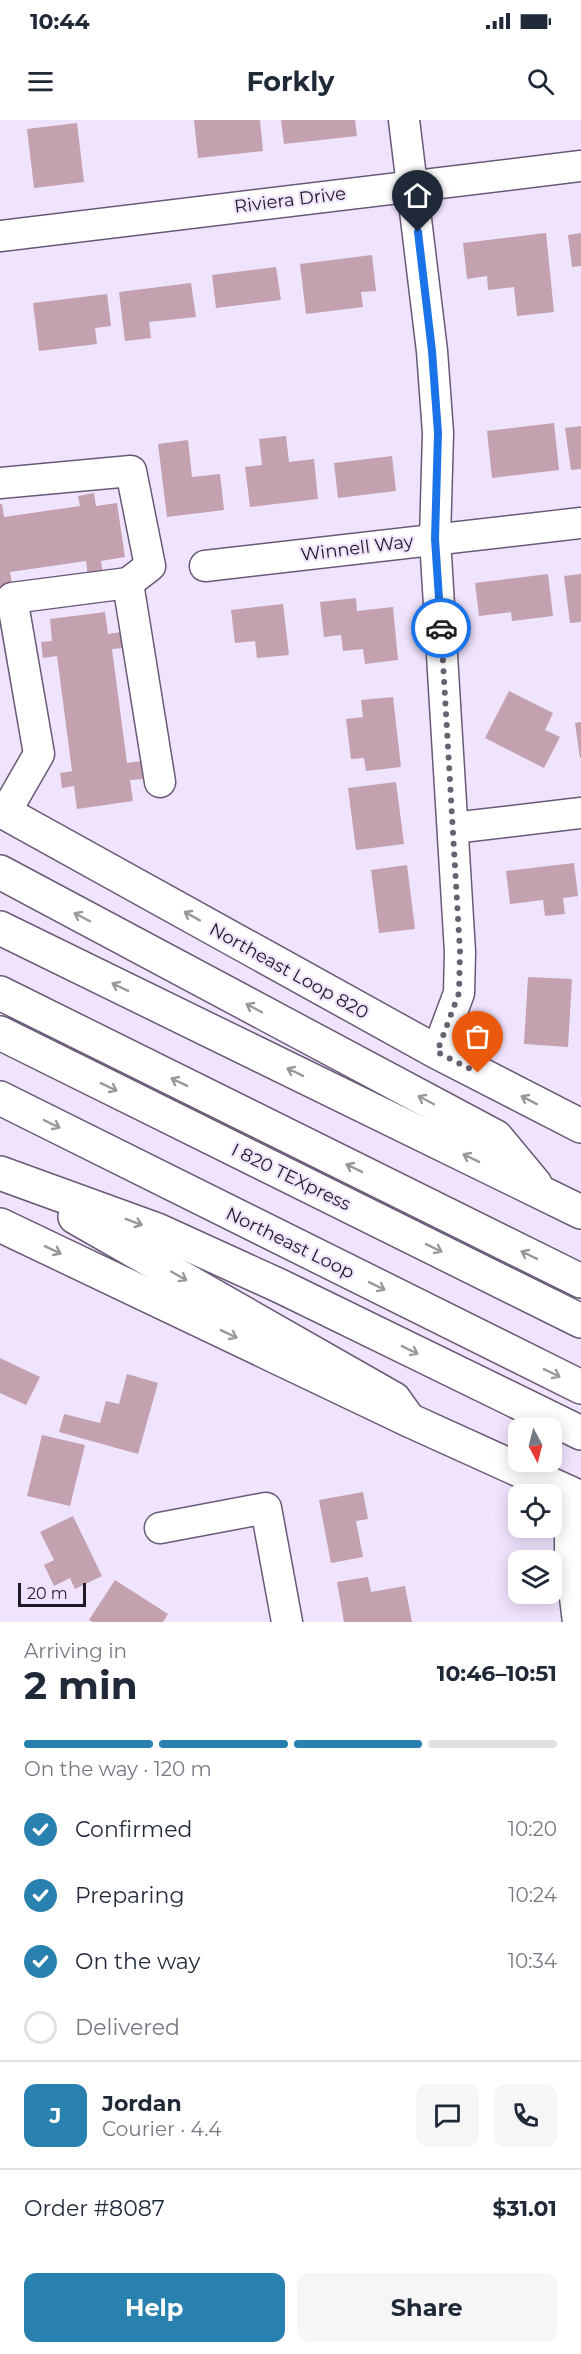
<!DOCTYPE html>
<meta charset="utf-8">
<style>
body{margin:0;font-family:Montserrat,sans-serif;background:#f6f6f7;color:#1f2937;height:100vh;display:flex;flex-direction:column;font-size:22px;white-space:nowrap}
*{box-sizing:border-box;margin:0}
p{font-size:20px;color:#747a83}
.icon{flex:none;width:33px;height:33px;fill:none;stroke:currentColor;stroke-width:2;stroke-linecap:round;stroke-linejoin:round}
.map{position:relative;height:1502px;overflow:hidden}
.panel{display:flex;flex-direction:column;background:#fff;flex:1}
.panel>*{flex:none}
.needle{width:39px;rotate:173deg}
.controls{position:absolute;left:508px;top:1298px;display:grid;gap:12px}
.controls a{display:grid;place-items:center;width:54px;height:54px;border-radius:12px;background:#fff;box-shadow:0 3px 15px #0003;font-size:30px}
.scale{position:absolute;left:18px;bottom:15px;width:68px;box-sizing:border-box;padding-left:6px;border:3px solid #201a26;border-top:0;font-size:16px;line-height:21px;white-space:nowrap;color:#201a26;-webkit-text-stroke:4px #f0e3fe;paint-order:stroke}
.pin{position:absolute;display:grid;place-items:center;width:51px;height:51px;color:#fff;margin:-62px -26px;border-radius:50% 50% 50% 0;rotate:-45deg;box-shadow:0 0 6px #0007}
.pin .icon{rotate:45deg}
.courier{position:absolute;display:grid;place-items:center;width:60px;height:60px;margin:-30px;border:4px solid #1a73e8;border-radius:50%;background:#fff;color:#222;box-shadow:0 2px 8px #0007}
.headline em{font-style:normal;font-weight:700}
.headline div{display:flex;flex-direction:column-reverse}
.headline{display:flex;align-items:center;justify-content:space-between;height:102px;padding:0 24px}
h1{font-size:39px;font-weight:700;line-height:45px}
.bar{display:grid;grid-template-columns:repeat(4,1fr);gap:9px 6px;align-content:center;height:72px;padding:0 24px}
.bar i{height:8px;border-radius:4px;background:#e0e1e3}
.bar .selected{background:#2981af}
.bar p{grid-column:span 4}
.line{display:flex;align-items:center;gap:15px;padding:0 24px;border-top:2px solid #e0e1e3}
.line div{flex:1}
.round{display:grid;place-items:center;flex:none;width:63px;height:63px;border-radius:12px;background:#f6f6f7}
ol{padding:0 24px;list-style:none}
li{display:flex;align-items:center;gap:18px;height:66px}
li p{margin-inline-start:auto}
li .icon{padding:6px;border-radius:50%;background:#2981af;color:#fff;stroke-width:4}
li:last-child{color:#747a83}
li i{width:33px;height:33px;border:3px solid #e0e1e3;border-radius:50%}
.action{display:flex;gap:12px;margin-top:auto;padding:12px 24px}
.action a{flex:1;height:69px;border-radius:12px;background:#2981af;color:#fff;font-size:24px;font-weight:700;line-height:69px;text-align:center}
.action a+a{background:#f6f6f7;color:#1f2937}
.status{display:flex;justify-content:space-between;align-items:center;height:42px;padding:0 30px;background:#fff;direction:ltr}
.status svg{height:16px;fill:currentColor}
header{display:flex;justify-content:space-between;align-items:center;height:78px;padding:0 24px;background:#fff;font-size:27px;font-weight:700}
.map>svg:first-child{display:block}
.building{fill:#c3a1af}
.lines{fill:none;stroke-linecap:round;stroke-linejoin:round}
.minor-casing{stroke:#685a76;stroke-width:33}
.major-casing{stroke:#685a76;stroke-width:36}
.highway-casing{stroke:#685a76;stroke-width:36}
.minor{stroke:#fff;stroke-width:30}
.major{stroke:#fff;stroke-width:33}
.highway{stroke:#fff;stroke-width:33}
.oneway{stroke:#9b989d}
.done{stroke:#696072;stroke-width:6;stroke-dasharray:0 10.8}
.route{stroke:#1a73e8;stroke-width:8}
.labels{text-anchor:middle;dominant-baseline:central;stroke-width:4.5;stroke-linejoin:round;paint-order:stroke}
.street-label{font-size:18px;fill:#201a26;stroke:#f0e3fe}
</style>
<div class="status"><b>10:44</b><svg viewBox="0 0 49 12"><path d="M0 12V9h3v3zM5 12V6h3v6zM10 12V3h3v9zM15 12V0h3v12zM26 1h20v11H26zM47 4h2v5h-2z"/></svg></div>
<header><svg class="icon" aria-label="menu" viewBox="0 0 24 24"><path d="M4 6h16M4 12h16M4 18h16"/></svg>Forkly<svg class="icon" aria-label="search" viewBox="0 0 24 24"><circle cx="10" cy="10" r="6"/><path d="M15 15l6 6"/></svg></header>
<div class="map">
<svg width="581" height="1502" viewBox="0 0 581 1502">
<rect width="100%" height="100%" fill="#f0e3fe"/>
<g class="building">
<path d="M194,0h66l3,31 -65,7z"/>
<path d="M281,0h74l2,16 -73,8z"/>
<path d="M77,3l7,59 -50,6 -7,-59z"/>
<path d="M546,113l8,79 -37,4 -3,-29 -26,3 -1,-14 -20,3 -4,-36z"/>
<path d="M581,113v33l-9,1 -4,-32z"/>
<path d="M372,135l4,36 -15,1 2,15 -57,7 -6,-50z"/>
<path d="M276,147l5,33 -65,8 -4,-33z"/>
<path d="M191,163l5,34 -47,5 2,16 -26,3 -6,-49z"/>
<path d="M107,174l4,32 -16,2 2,16 -58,7 -6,-48z"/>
<path d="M554,303l5,47 -67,8 -5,-47z"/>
<path d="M581,306v43l-10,1 -6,-42z"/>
<path d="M286,316l3,26 25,-3 4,40 -68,8 -5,-40 17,-2 -3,-26z"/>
<path d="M188,320l4,37 28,-3 4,36 -57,7 -9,-73z"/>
<path d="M392,336l4,35 -58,7 -4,-35z"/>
<path d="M94,373l2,13 21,-3 8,54 -24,4 2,13 -15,2 -2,-15 -76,11 2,12 -12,2v-82h2l2,13 76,-11 -2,-10z"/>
<path d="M548,454l5,42 -41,5 -1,-9 -32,4 -4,-33z"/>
<path d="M581,454v48l-11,1 -6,-47z"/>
<path d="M356,478l1,13 36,-4 5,53 -33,4 -2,-15 -20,2 -2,-16 -17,2 -4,-35z"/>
<path d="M283,484l6,51 -32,3 -2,-17 -20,2 -4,-33z"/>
<path d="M105,492l3,22 13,-2 2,16 -11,1 15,114 14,-2 2,18 -13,1 3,21 -56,8 -3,-23 -12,2 -2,-15 12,-2 -15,-115 -14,2 -2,-16 11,-1 -2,-22z"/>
<path d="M509,571l44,22 -8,17 15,7 -16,31 -59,-30z"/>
<path d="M393,577l8,70 -35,4 -2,-13 -13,1 -5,-40 17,-2 -2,-17z"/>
<path d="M581,602v36h-1l-5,-35z"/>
<path d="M396,662l8,62 -48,6 -8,-62z"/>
<path d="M574,743l4,33 -15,2 2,16 -20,2 -2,-16 -33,4 -4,-33z"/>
<path d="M407,745l8,64 -36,4 -8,-63z"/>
<path d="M528,857l44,2 -4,68 -44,-3z"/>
<path d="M0,1238l40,19 -14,28 -26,-12z"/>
<path d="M127,1254l31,9 -20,71 -79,-22 5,-18 36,9 6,-22 13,3z"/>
<path d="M42,1315l43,10 -15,61 -43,-10z"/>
<path d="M363,1372l5,27 -12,2 7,36 -32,6 -12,-63z"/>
<path d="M73,1396l29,60 -27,13 -5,-11 -16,8 -10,-21 10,-5 -14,-28z"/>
<path d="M368,1457l3,15 34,-6 7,36h-68l-7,-40z"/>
<path d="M115,1460l53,34 -5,8h-70l-4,-2z"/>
</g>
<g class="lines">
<defs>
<g id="minor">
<path d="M404,0l28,231 6,82 -3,106 25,413 -1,41 -22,59"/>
<path d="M0,116l581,-70"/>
<path d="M0,363l131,-12 19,95 -22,17"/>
<path d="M205,446l376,-43"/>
<path d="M5,693l34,-59 -27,-156 116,-15 32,199"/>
<path d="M453,708l128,-15"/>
<path d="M160,1408l106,-20 21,114"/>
<path d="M578,1502l-8,-65v-27l9,-33"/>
</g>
<g id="major">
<path d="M0,690l437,242 144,74"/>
<path d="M0,1105l409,195 172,78"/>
</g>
<g id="highway">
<path d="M0,752l496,265 39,47"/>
<path d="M0,808l581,284"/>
<path d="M0,873l581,288"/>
<path d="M0,913l581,288"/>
<path d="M0,978l581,289"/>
<path d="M0,1053l157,57 125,57 299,146"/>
<path d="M75,1097l319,182 15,21"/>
</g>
</defs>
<use href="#minor" class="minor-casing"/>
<use href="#major" class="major-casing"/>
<use href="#highway" class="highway-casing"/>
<use href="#minor" class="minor"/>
<use href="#major" class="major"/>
<use href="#highway" class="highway"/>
</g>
<defs><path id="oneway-shaft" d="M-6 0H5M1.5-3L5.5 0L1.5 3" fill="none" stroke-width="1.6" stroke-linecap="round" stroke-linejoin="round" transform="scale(1.5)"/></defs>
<g class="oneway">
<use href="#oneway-shaft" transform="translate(192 796) rotate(-151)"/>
<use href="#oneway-shaft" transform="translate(82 797) rotate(-152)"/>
<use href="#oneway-shaft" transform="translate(120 867) rotate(-154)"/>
<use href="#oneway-shaft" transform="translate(254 888) rotate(-152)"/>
<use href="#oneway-shaft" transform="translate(295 952) rotate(-154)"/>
<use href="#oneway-shaft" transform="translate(179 962) rotate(-154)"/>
<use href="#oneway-shaft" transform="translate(109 967) rotate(26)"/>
<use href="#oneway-shaft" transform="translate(426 980) rotate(-152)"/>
<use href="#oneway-shaft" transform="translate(529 980) rotate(-153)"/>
<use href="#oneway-shaft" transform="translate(52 1004) rotate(26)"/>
<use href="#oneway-shaft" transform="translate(471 1038) rotate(-154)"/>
<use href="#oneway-shaft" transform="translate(354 1048) rotate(-154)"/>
<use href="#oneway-shaft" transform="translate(134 1102) rotate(20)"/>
<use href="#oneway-shaft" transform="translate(434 1128) rotate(26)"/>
<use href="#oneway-shaft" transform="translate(53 1130) rotate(25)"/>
<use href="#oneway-shaft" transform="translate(529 1135) rotate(-154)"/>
<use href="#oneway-shaft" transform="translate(179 1156) rotate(30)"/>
<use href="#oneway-shaft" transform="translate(377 1166) rotate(26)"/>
<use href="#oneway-shaft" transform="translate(229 1214) rotate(26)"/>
<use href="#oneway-shaft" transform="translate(410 1230) rotate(26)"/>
<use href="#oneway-shaft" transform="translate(552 1253) rotate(26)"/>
</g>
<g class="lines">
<path class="done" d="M441,508l19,324 -1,41 -22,59 41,21"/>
<path class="route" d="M418,112l14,119 6,82 -3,106 6,89"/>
</g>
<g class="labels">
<g class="street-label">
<text transform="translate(290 80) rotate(-7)">Riviera Drive</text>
<text transform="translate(357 428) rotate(-7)">Winnell Way</text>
<text transform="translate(289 851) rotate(29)">Northeast Loop 820</text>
<text transform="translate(291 1057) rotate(26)">I 820 TEXpress</text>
<text transform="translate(290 1123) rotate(26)">Northeast Loop</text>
</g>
</g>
</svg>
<div class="controls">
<a><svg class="needle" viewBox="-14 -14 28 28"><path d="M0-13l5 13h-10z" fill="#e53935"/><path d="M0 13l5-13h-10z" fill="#747a83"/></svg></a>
<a><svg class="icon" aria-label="locate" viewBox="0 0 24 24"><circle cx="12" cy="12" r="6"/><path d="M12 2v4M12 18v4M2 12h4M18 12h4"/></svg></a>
<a><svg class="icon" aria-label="layers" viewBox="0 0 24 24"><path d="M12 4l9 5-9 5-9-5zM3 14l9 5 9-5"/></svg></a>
</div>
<div class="scale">20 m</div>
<div class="pin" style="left:478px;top:953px;background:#ea580c"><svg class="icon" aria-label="bag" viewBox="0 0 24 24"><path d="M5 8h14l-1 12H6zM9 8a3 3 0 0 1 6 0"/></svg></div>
<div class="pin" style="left:418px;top:112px;background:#1f2937"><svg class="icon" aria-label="home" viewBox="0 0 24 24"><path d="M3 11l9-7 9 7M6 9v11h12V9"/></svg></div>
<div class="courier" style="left:441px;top:508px"><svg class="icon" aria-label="car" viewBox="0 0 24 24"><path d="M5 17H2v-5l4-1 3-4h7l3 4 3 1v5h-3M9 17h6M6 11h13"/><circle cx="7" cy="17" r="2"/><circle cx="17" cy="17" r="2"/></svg></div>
</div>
<section class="panel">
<div class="headline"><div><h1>2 min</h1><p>Arriving in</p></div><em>10:46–10:51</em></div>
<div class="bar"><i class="selected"></i><i class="selected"></i><i class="selected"></i><i></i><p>On the way · 120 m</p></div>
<ol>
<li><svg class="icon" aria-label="check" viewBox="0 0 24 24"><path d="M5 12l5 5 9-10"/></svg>Confirmed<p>10:20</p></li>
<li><svg class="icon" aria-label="check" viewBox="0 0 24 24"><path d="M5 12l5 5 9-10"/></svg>Preparing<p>10:24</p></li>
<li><svg class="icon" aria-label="check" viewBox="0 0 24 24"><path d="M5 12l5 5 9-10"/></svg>On the way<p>10:34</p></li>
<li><i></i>Delivered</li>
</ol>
<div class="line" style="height:108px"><b class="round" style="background:#2981af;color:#fff">J</b><div><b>Jordan</b><p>Courier · 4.4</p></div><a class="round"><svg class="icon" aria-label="chat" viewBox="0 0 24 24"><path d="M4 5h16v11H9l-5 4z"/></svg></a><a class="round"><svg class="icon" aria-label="phone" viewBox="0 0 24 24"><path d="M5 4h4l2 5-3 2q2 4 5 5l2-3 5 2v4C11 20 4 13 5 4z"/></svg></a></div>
<div class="line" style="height:78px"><div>Order #8087</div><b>$31.01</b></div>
<div class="action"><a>Help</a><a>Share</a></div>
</section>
